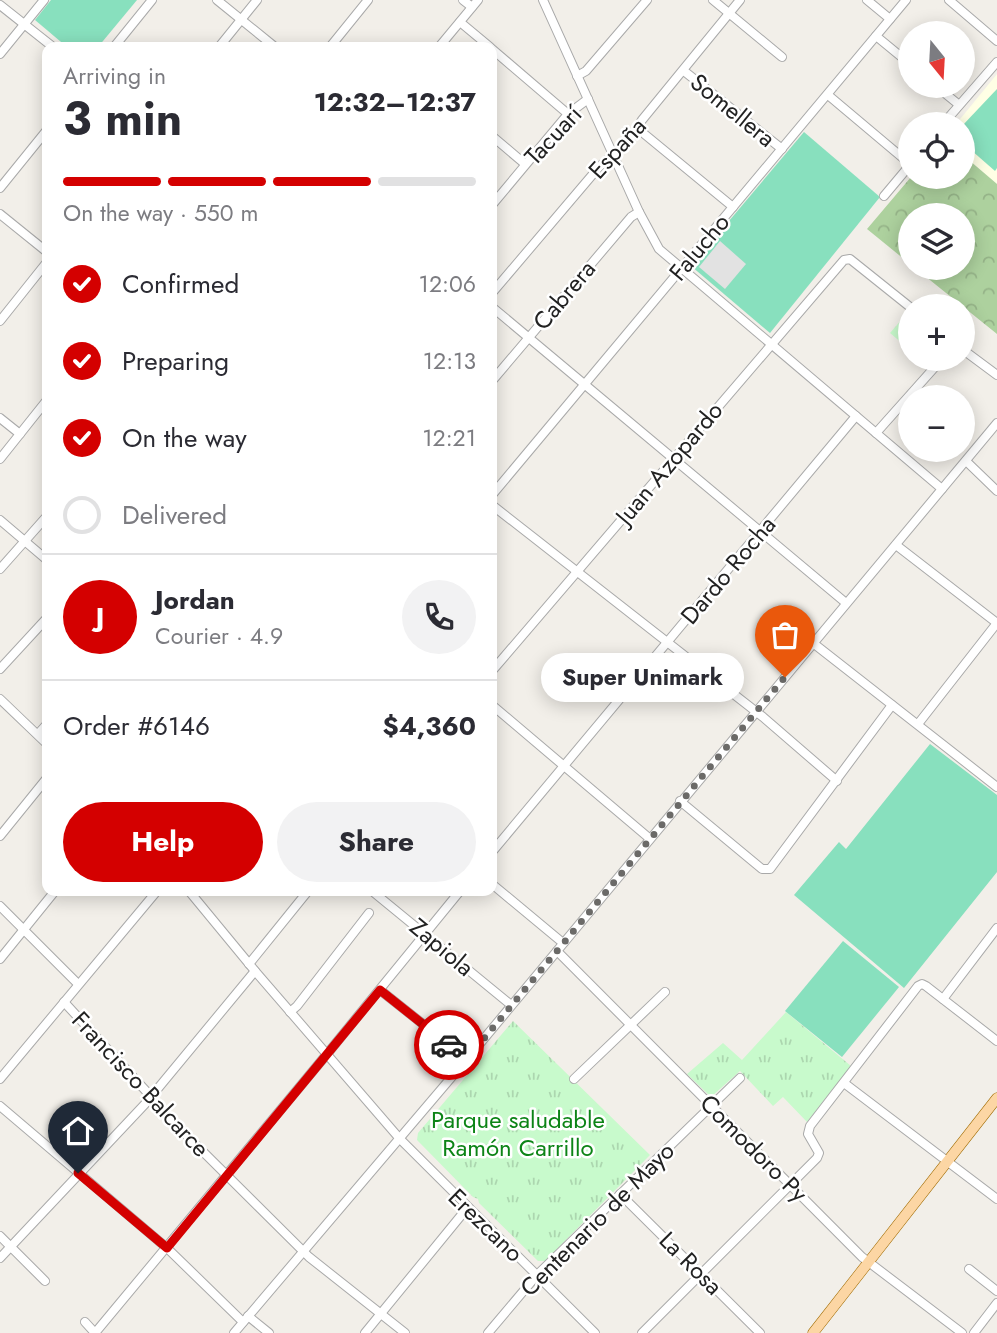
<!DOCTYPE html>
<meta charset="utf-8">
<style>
body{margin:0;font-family:Jost,sans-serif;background:#f2f2f3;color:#2b2b33;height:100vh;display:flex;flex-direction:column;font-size:26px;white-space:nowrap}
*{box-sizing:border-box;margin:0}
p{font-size:23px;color:#7c7c81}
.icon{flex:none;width:38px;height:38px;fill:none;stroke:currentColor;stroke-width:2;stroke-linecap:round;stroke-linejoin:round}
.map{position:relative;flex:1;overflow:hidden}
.sheet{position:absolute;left:42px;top:42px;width:455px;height:854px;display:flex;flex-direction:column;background:#fff;border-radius:14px;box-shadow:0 4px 18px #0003}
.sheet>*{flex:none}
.needle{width:46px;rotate:162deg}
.buttons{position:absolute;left:898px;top:21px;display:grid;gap:14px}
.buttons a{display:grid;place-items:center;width:77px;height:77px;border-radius:50%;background:#fff;box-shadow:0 4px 18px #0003;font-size:35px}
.pin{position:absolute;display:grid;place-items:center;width:60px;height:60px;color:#fff;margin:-72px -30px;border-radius:50% 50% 50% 0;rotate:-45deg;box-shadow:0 0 7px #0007}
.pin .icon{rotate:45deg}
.courier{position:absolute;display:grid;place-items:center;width:70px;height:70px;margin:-35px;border:5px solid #d40000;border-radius:50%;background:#fff;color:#222;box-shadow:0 2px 9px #0007}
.bubble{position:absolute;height:49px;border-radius:24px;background:#fff;box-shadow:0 4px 18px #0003;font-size:23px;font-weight:700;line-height:49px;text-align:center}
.headline em{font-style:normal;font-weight:700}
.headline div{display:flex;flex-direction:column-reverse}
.headline{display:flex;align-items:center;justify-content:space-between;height:119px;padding:0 21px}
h1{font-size:46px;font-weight:700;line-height:52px}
.bar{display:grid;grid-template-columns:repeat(4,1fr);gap:10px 7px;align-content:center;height:84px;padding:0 21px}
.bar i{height:9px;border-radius:5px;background:#e1e1e2}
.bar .current{background:#d40000}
.bar p{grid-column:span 4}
.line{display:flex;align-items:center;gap:18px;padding:0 21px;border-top:2px solid #e1e1e2}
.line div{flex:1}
.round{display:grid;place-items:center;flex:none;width:74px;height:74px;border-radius:37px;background:#f2f2f3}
ol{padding:0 21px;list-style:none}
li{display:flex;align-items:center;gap:21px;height:77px}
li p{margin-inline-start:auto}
li .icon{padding:7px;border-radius:50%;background:#d40000;color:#fff;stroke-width:4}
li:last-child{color:#7c7c81}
li i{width:38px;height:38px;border:4px solid #e1e1e2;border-radius:50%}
.button{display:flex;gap:14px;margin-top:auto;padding:14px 21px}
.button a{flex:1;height:80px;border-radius:42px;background:#d40000;color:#fff;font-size:28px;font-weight:700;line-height:80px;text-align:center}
.button a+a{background:#f2f2f3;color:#2b2b33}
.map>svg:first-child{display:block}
.education{fill:#ffffe5}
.forest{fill:url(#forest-crowns)}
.park{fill:url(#park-tufts)}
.pitch{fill:#88e0be}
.parking{fill:#e2e2e2}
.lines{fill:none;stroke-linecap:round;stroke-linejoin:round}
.minor-casing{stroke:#a9a9a9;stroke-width:10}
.major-casing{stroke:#a06b00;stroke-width:11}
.minor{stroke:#fff;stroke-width:8}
.major{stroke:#fcd6a4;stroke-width:10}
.done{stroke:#6b6a68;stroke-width:7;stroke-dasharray:0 12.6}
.route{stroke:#d40000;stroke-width:9}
.labels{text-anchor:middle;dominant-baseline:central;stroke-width:5;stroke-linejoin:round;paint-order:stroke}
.street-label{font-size:24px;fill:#222;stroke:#fff}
.park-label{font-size:24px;fill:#0c8416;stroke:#fff}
</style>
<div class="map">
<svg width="997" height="1333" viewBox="0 0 997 1333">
<defs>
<pattern id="forest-crowns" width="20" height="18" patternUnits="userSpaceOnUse" patternTransform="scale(1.75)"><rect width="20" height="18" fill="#add19e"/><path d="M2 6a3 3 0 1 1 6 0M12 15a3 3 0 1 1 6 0" fill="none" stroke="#95b388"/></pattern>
<pattern id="park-tufts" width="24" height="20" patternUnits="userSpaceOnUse" patternTransform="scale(1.75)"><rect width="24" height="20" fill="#c8facc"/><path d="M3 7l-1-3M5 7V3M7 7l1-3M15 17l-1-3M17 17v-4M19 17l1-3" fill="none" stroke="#acd6af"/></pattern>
</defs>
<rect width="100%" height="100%" fill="#f2efe9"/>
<path class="education" d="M997,74v110l-34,-29 -1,-31h-6z"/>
<path class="forest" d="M963,155l34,29v150l-82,-66h47v-53h-52v49l-43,-35 44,-52h51z"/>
<g class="park">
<path d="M909,311l1,1v38l-20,-17z"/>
<path d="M786,1012l65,54 -44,56 -24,-25 -10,9 -33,-35 -29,26 -24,-23 36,-31 19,17z"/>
<path d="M513,1021l137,134 -105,106h-7l-59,-58 -1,-4 -5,-2 -56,-57 1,-7z"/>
</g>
<g class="pitch">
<path d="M51,0h86l-39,47h-31l-32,-27z"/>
<path d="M997,89v79l-2,3 -32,-28 -1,-17z"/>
<path d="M804,132l76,65 -110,136 -79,-67z"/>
<path d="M930,744l67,51v77l-93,116 -110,-93 45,-53 7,7z"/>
<path d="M843,941l56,46 -57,70 -57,-46z"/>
</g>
<path class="parking" d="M720,241l26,23 -21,25 -26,-22z"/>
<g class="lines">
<defs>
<g id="minor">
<path d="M217,0l58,47"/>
<path d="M463,0l9,7"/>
<path d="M543,0l96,212 20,37 283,240"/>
<path d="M713,0l69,57"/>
<path d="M867,0l23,19"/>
<path d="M949,0l48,41"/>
<path d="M0,5l53,42"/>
<path d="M460,22l30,25"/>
<path d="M876,36l34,28"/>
<path d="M114,47l38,-47"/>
<path d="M219,47l38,-47"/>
<path d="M330,47l38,-47"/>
<path d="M439,47l39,-47"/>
<path d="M492,49l76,65"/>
<path d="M0,54l44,-54"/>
<path d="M684,71l98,78"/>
<path d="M577,76l9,-5 61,-71"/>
<path d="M936,86l22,18"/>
<path d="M828,95l82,69"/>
<path d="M943,124l54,-62"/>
<path d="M637,128l96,79"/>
<path d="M492,136l33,28"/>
<path d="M0,188l47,-58"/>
<path d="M884,196l26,-31"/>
<path d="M492,205l76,-91 20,-15"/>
<path d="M0,214l47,38"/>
<path d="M492,293l107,-126 30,-26 13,-21 98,-120"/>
<path d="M492,307l354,296"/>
<path d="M0,321l47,-59"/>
<path d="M962,349l35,26"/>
<path d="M492,381l139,-164 8,-5"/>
<path d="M0,418l20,16"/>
<path d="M876,433l66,-74"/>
<path d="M0,459l47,-59"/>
<path d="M966,461l31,30"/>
<path d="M492,495l414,-495"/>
<path d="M492,505l271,212 74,64"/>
<path d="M0,520l47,40"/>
<path d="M896,545l101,78"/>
<path d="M0,569l47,-53"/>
<path d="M813,643l184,144"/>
<path d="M0,669l47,-51"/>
<path d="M492,671l352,-411 6,-1 60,48"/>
<path d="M0,699l47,45"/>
<path d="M492,705l157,133"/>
<path d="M918,724l79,-101"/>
<path d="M38,734l9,-10"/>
<path d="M680,801l82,68h8l122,-164"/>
<path d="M0,836l47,-58"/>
<path d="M492,852l364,-436"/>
<path d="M492,884l71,59"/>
<path d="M189,891l66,80 145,168 195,194"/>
<path d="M372,891l139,114"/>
<path d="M0,906l78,78"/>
<path d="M557,951l305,306 100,76"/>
<path d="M0,959l55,-68"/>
<path d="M249,964l59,-73"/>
<path d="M380,990l87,69"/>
<path d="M943,999l54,-71"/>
<path d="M64,1002l82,89 9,13 154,153 96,76"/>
<path d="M290,1012l7,-6 72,-93"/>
<path d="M0,1079l157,-188"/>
<path d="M574,1079l91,-87"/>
<path d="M844,1083l153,116"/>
<path d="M0,1106l167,142 76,74"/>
<path d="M620,1194l140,139"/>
<path d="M0,1236l45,45"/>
<path d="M0,1258l145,-154 110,-133"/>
<path d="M969,1269l28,22"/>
<path d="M248,1316l21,17"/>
<path d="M85,1322l10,11"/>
<path d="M95,1333l232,-279 133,-163"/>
<path d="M234,1333l233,-274 530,-636"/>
<path d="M365,1333l103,-126"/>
<path d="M488,1333l49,-58 203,-197"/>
<path d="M642,1333l175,-175 2,-5 -11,-19 2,-8 108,-140 4,-2 4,2 71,55"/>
<path d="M974,1333l23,-30"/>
</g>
<path id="major" d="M813,1333l184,-235"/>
</defs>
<use href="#minor" class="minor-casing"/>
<use href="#major" class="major-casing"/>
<use href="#minor" class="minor"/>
<use href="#major" class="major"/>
</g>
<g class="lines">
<path class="done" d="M449,1045l18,14 318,-382"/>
<path class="route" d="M78,1173l89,75 213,-258 69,55"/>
</g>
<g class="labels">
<g class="street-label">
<text transform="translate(733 110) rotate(39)">Somellera</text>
<text transform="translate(553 135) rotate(-47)">Tacuarí</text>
<text transform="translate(617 148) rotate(-48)">España</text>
<text transform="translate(699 247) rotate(-50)">Falucho</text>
<text transform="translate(564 295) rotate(-50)">Cabrera</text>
<text transform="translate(669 463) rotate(-50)">Juan Azopardo</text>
<text transform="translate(728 570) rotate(-50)">Dardo Rocha</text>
<text transform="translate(442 947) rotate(40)">Zapiola</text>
<text transform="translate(141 1084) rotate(47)">Francisco Balcarce</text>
<text transform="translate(754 1148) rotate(45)">Comodoro Py</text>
<text transform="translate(597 1219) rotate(-45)">Centenario de Mayo</text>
<text transform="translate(486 1225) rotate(44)">Erezcano</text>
<text transform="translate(691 1263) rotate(45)">La Rosa</text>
</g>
<g class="park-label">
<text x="518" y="1119">Parque saludable<tspan x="518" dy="28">Ramón Carrillo</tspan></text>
</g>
</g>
</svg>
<div class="buttons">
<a><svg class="needle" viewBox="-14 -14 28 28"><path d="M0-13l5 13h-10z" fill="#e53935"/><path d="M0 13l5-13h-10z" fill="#7c7c81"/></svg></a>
<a><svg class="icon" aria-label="locate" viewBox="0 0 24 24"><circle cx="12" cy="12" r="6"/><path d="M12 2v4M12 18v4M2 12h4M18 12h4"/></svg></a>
<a><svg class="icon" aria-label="layers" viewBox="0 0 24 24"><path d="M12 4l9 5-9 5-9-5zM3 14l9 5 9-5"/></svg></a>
<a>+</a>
<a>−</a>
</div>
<div class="pin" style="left:785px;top:677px;background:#ea580c"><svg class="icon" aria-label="bag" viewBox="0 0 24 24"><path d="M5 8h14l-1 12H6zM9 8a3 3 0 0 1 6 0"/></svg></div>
<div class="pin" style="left:78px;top:1173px;background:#1f2937"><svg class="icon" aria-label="home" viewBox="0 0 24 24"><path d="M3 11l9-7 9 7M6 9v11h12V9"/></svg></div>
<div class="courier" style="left:449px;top:1045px"><svg class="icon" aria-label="car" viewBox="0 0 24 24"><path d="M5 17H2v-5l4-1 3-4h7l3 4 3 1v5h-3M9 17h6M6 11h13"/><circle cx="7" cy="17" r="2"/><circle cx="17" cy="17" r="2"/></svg></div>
<div class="bubble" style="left:541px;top:653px;width:203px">Super Unimark</div>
<section class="sheet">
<div class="headline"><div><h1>3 min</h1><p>Arriving in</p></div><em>12:32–12:37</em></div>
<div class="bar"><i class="current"></i><i class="current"></i><i class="current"></i><i></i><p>On the way · 550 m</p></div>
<ol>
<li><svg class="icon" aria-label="check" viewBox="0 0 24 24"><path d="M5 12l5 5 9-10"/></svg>Confirmed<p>12:06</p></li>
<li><svg class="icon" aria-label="check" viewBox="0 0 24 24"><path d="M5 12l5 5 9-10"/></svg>Preparing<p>12:13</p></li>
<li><svg class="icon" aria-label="check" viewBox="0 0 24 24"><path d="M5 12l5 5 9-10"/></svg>On the way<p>12:21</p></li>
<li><i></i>Delivered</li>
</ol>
<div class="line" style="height:126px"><b class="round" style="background:#d40000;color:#fff">J</b><div><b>Jordan</b><p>Courier · 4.9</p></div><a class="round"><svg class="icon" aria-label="phone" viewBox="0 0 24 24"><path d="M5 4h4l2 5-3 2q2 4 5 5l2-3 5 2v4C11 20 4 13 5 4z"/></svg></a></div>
<div class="line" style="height:91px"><div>Order #6146</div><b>$4,360</b></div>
<div class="button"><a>Help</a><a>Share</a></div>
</section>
</div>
